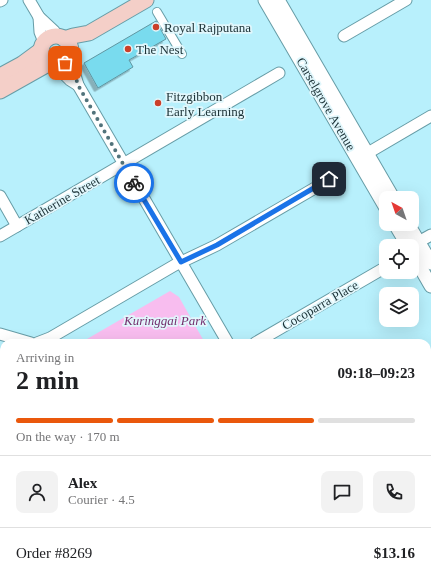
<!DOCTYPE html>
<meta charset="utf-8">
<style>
body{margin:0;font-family:"Times New Roman",serif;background:#f2f2f2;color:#202124;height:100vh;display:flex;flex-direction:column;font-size:15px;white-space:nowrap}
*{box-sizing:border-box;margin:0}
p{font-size:13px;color:#757577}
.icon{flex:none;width:22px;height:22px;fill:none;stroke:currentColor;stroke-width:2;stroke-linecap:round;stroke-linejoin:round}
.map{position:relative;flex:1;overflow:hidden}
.sheet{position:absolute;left:0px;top:339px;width:431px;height:248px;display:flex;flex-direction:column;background:#fff;border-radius:12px 12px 0 0;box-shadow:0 4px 16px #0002}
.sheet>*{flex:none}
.needle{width:26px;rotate:320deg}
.tools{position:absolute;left:379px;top:191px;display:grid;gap:8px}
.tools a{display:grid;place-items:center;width:40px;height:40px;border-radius:8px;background:#fff;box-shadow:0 4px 16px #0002;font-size:20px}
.pin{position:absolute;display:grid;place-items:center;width:34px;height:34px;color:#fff;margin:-17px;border-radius:8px;box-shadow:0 2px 6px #0006}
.courier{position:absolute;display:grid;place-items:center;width:40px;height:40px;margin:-20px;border:3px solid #1a73e8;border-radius:50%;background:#fff;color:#222;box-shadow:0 1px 5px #0007}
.headline em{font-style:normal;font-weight:700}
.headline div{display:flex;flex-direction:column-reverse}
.headline{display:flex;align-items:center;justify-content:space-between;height:68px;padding:0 16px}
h1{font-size:26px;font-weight:700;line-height:30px}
.bar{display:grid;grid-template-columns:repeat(4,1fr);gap:6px 4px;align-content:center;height:48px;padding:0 16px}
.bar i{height:5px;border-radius:3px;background:#e0e0e0}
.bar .current{background:#ea580c}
.bar p{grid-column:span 4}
.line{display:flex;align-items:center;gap:10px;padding:0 16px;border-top:1px solid #e0e0e0}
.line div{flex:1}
.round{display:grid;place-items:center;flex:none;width:42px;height:42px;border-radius:8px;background:#f2f2f2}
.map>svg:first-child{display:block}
.green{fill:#f8bdef}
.building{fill:#79dbee;stroke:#6096a1;filter:url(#shadow)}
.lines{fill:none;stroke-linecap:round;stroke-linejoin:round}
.pedestrian-casing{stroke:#679da7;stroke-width:10}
.minor-casing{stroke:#679da7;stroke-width:13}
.tertiary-casing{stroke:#679da7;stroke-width:15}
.secondary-casing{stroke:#679da7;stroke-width:17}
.pedestrian{stroke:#fff;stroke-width:8}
.minor{stroke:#fff;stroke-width:11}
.tertiary{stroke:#fff;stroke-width:13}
.secondary{stroke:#f4cfc8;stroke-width:15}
.rail-casing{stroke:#6f98a1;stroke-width:4.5}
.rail{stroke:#e1f7fc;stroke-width:3;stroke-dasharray:9;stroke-linecap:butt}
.done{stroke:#51737b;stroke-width:4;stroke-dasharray:0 7.2}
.route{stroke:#1a73e8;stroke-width:5}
.poi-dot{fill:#cb3f29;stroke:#e1f7fc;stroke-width:1.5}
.labels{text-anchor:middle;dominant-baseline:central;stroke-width:3.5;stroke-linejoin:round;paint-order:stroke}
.poi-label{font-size:13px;fill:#1a3035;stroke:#e1f7fc;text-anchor:start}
.street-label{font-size:13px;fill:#1a3035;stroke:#e1f7fc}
.park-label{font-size:13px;font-style:italic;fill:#742f6d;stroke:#e1f7fc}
</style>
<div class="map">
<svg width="431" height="587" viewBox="0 0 431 587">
<defs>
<filter id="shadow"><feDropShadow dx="-3.5" dy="3.5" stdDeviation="0" flood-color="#0004"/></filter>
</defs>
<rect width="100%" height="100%" fill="#b8f0fc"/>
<path class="green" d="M170,291l9,6 26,46h-125z"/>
<path class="building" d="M156,21l10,18 -37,21 4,7 -35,21 -14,-25z"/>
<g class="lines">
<defs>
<path id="pedestrian" d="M157,12l25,42"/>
<g id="minor">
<path d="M29,0l10,17 15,14 3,5"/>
<path d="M0,1l2,-1"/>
<path d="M39,17l1,15 4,10"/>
<path d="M344,36l62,-36"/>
<path d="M68,59l6,13 4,13 150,258"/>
<path d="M56,66l14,14 8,5"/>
<path d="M361,157l70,-41"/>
<path d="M0,196l17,30"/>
<path d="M0,236l279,-163"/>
<path d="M413,245l18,-10"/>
<path d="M0,334l31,9"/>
<path d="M37,343l13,-5 125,-73 42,-20 122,-71"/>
<path d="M255,343l131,-76"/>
<path d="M427,383l4,-2"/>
<path d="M0,451l4,-3"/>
<path d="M427,579l4,1"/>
</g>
<g id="tertiary">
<path d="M265,0l121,208"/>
<path d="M278,0l115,198"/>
<path d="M395,224l13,22"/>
<path d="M408,224l23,39"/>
<path d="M412,253l19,33"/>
</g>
<g id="secondary">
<circle cx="56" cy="51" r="15"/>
<path d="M64,39l9,-3 16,-3 57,-33"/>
<path d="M0,76l22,-12 19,-14"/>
<path d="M0,91l48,-27"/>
</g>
</defs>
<use href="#pedestrian" class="pedestrian-casing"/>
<use href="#minor" class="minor-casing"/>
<use href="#tertiary" class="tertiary-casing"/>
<use href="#secondary" class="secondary-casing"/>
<use href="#pedestrian" class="pedestrian"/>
<use href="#minor" class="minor"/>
<use href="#tertiary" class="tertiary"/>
<use href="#secondary" class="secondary"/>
<defs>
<g id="rail">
<path d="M0,574l4,1"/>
<path d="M6,583l15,4"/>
<path d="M32,583l14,4"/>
</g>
</defs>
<use href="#rail" class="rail-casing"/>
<use href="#rail" class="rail"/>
</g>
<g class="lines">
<path class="done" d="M65,63l3,-4 6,13 4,13 56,98"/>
<path class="route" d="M134,183l47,79 36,-17 112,-66"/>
</g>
<g class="poi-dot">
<circle cx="156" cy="27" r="4"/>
<circle cx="128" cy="49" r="4"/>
<circle cx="158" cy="103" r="4"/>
</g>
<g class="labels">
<g class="poi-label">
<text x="164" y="27">Royal Rajputana</text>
<text x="136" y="49">The Nest</text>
<text x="166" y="96">Fitzgibbon<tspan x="166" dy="15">Early Learning</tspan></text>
</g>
<g class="street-label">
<text transform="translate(326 104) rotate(60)">Carselgrove Avenue</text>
<text transform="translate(62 200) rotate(-30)">Katherine Street</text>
<text transform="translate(320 305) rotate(-30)">Cocoparra Place</text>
</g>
<g class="park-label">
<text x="165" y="320">Kuringgai Park</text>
</g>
</g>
</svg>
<div class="tools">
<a><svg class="needle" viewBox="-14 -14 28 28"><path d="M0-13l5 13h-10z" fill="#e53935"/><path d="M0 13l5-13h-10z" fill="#757577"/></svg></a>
<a><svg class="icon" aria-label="locate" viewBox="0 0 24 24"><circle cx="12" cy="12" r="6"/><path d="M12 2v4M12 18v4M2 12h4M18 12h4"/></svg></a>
<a><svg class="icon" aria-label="layers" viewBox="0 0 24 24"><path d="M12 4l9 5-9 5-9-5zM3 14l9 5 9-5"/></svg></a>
</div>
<div class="pin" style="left:65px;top:63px;background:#ea580c"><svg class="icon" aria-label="bag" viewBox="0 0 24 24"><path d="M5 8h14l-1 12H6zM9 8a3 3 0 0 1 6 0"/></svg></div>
<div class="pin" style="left:329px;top:179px;background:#1f2937"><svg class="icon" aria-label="home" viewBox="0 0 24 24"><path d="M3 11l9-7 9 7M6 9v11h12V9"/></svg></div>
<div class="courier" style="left:134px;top:183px"><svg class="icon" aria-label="bike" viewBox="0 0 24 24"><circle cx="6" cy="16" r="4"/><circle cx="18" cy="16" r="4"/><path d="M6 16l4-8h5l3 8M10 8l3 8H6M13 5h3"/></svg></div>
<section class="sheet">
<div class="headline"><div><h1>2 min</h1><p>Arriving in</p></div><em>09:18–09:23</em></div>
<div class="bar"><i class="current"></i><i class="current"></i><i class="current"></i><i></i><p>On the way · 170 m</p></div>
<div class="line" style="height:72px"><a class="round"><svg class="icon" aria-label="person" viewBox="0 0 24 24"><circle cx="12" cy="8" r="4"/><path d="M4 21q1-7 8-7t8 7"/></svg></a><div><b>Alex</b><p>Courier · 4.5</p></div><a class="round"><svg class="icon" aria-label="chat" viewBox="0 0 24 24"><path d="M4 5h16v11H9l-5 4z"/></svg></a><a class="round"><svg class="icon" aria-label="phone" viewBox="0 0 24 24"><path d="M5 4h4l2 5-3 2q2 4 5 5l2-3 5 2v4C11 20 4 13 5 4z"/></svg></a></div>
<div class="line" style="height:52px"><div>Order #8269</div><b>$13.16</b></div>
</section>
</div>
